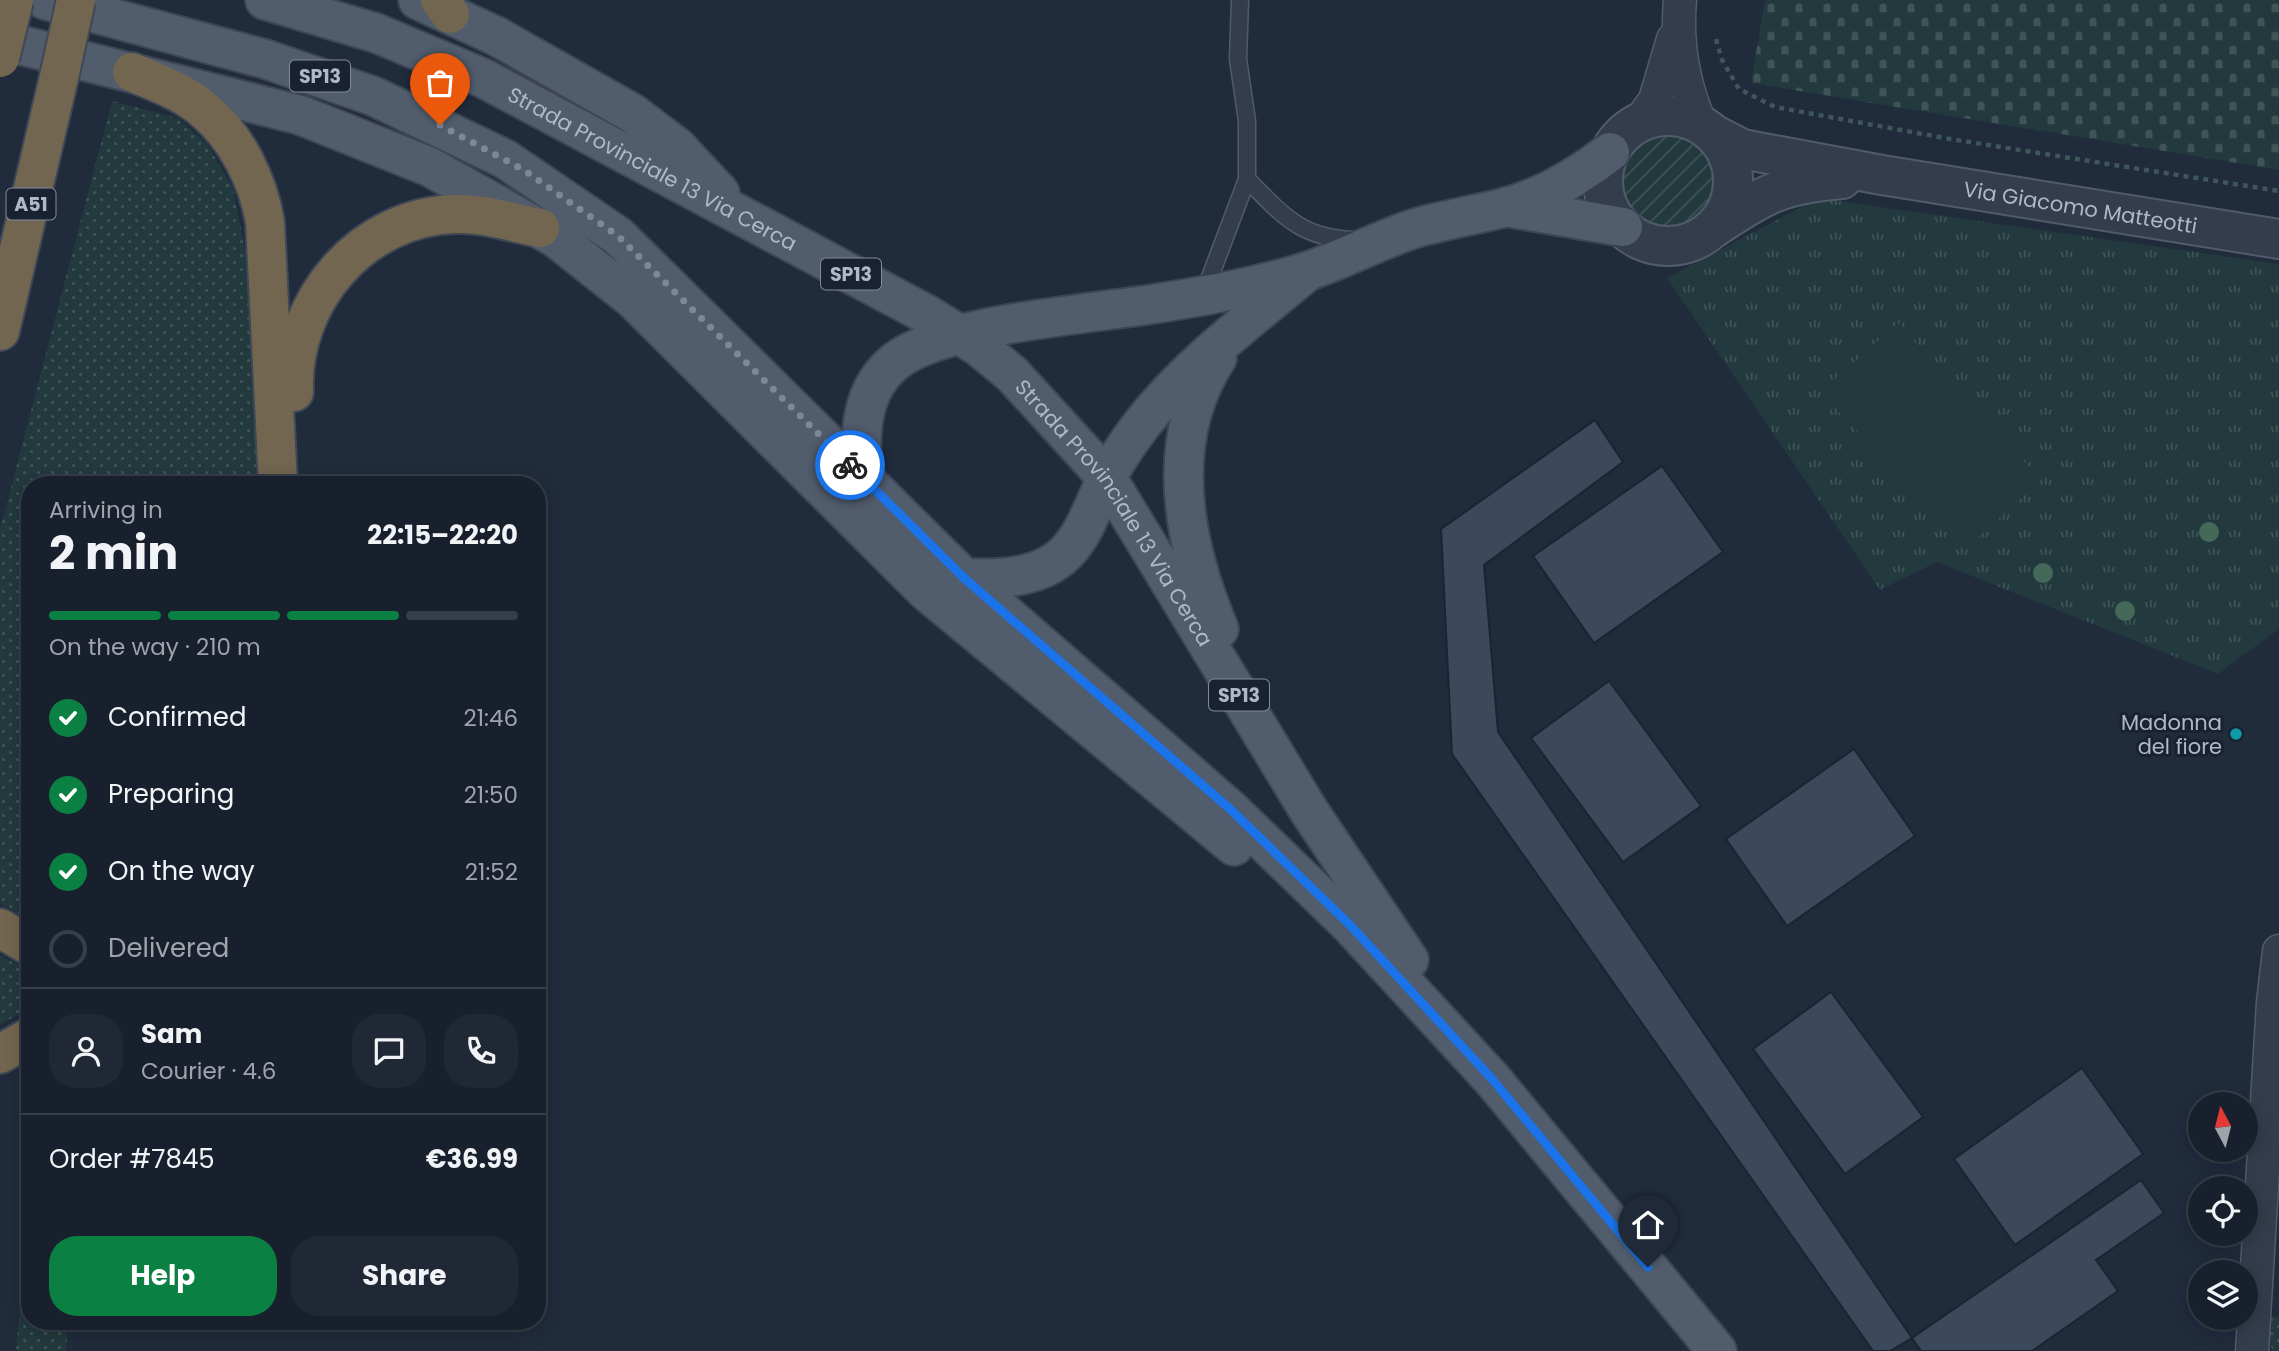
<!DOCTYPE html>
<meta charset="utf-8">
<style>
body{margin:0;font-family:Poppins,sans-serif;background:#212835;color:#f1f3f6;height:100vh;display:flex;flex-direction:column;font-size:26px;white-space:nowrap}
*{box-sizing:border-box;margin:0}
p{font-size:23px;color:#9fa3aa}
.icon{flex:none;width:38px;height:38px;fill:none;stroke:currentColor;stroke-width:2;stroke-linecap:round;stroke-linejoin:round}
.map{position:relative;flex:1;overflow:hidden}
.side{position:absolute;left:21px;top:476px;width:525px;height:854px;display:flex;flex-direction:column;background:#18202d;border-radius:28px;box-shadow:0 4px 18px #0003,0 0 0 2px #363e49}
.side>*{flex:none}
.needle{width:46px;rotate:353deg}
.tools{position:absolute;left:2188px;top:1092px;display:grid;gap:14px}
.tools a{display:grid;place-items:center;width:70px;height:70px;border-radius:50%;background:#18202d;box-shadow:0 4px 18px #0003,0 0 0 2px #363e49;font-size:35px}
.pin{position:absolute;display:grid;place-items:center;width:60px;height:60px;color:#fff;margin:-72px -30px;border-radius:50% 50% 50% 0;rotate:-45deg;box-shadow:0 0 7px #0007}
.pin .icon{rotate:45deg}
.courier{position:absolute;display:grid;place-items:center;width:70px;height:70px;margin:-35px;border:5px solid #1a73e8;border-radius:50%;background:#fff;color:#222;box-shadow:0 2px 9px #0007}
.summary em{font-style:normal;font-weight:700}
.summary div{display:flex;flex-direction:column-reverse}
.summary{display:flex;align-items:center;justify-content:space-between;height:119px;padding:0 28px}
h1{font-size:46px;font-weight:700;line-height:52px}
.bar{display:grid;grid-template-columns:repeat(4,1fr);gap:10px 7px;align-content:center;height:84px;padding:0 28px}
.bar i{height:9px;border-radius:5px;background:#363e49}
.bar .current{background:#0b8043}
.bar p{grid-column:span 4}
.line{display:flex;align-items:center;gap:18px;padding:0 28px;border-top:2px solid #363e49}
.line div{flex:1}
.round{display:grid;place-items:center;flex:none;width:74px;height:74px;border-radius:28px;background:#212835}
ol{padding:0 28px;list-style:none}
li{display:flex;align-items:center;gap:21px;height:77px}
li p{margin-inline-start:auto}
li .icon{padding:7px;border-radius:50%;background:#0b8043;color:#fff;stroke-width:4}
li:last-child{color:#9fa3aa}
li i{width:38px;height:38px;border:4px solid #363e49;border-radius:50%}
.button{display:flex;gap:14px;margin-top:auto;padding:14px 28px}
.button a{flex:1;height:80px;border-radius:28px;background:#0b8043;color:#fff;font-size:28px;font-weight:700;line-height:80px;text-align:center}
.button a+a{background:#212835;color:#f1f3f6}
.map>svg:first-child{display:block}
.grass{fill:url(#grass-dots)}
.cemetery{fill:url(#cemetery-stones)}
.park{fill:url(#park-tufts)}
.garden{fill:url(#garden-furrows)}
.pitch{fill:#22393d}
.building{fill:#3b495b;stroke:#1b2432;stroke-width:2}
.lines{fill:none;stroke-linecap:round;stroke-linejoin:round}
.service-casing{stroke:#515b69;stroke-width:19}
.minor-casing{stroke:#515b69;stroke-width:35}
.tertiary-casing{stroke:#515b69;stroke-width:42}
.primary-casing{stroke:#3d4655;stroke-width:42}
.motorway-casing{stroke:#3e4856;stroke-width:42}
.path{stroke:#3f565a;stroke-width:4.5;stroke-dasharray:5 5;stroke-linecap:butt}
.service{stroke:#343d4c;stroke-width:16}
.minor{stroke:#343d4c;stroke-width:32}
.tertiary{stroke:#343d4c;stroke-width:38}
.primary{stroke:#515c6c;stroke-width:38}
.motorway{stroke:#736650;stroke-width:38}
.motorway-bridge-casing{stroke:#3e4856;stroke-width:42;stroke-linecap:butt}
.motorway-bridge{stroke:#736650;stroke-width:38}
.tree{fill:#456959}
.done{stroke:#7c8797;stroke-width:7;stroke-dasharray:0 12.6}
.route{stroke:#1a73e8;stroke-width:9}
.culture-dot{fill:#0f9aa8;stroke:#192230;stroke-width:2.5}
.labels{text-anchor:middle;dominant-baseline:central;stroke-width:6;stroke-linejoin:round;paint-order:stroke}
.shield{fill:#192230;stroke:#818b9a;stroke-width:2}
.shield-label{font-size:19px;font-weight:bold;fill:#aeb8c8}
.street-label{font-size:21px;fill:#aeb8c8;stroke:#192230}
.poi-label{font-size:21px;fill:#aeb8c8;stroke:#192230;text-anchor:end}
</style>
<div class="map">
<svg width="2279" height="1351" viewBox="0 0 2279 1351">
<defs>
<pattern id="grass-dots" width="8" height="8" patternUnits="userSpaceOnUse" patternTransform="scale(1.75)"><rect width="8" height="8" fill="#22393d"/><path d="M2 2h.1M6 6h.1" fill="none" stroke="#405458" stroke-width="1.8" stroke-linecap="round"/></pattern>
<pattern id="cemetery-stones" width="16" height="16" patternUnits="userSpaceOnUse" patternTransform="scale(1.75)"><rect width="16" height="16" fill="#22393d"/><path d="M2 7V4a2 2 0 0 1 4 0v3zM10 15v-3a2 2 0 0 1 4 0v3z" fill="#405458"/></pattern>
<pattern id="park-tufts" width="24" height="20" patternUnits="userSpaceOnUse" patternTransform="scale(1.75)"><rect width="24" height="20" fill="#22393d"/><path d="M3 7l-1-3M5 7V3M7 7l1-3M15 17l-1-3M17 17v-4M19 17l1-3" fill="none" stroke="#405458"/></pattern>
<pattern id="garden-furrows" width="10" height="10" patternUnits="userSpaceOnUse" patternTransform="scale(1.75)"><rect width="10" height="10" fill="#22393d"/><path d="M-1 1l2-2M0 10L10 0M9 11l2-2" fill="none" stroke="#405458"/></pattern>
</defs>
<rect width="100%" height="100%" fill="#202b3c"/>
<g class="grass">
<path d="M112,101l66,17 30,27 25,43 14,71 11,226h-228v435l-30,-17v-374z"/>
<path d="M0,955l30,16v37l-30,17z"/>
<path d="M30,1200v121h38l-2,30h-50z"/>
<path d="M2265,1316l14,1v34h-7z"/>
</g>
<path class="cemetery" d="M1765,0h514v170l-528,-87z"/>
<path class="park" d="M1818,198l461,66v365l-61,45 -281,-112 -57,28 -213,-312z"/>
<circle class="garden" cx="1668" cy="181" r="47"/>
<path class="pitch" d="M1898,323l143,157 -76,69 -144,-157z"/>
<g class="building">
<path d="M1595,420l28,42 -139,103 14,167 414,606 -22,13h-17l-421,-597 -11,-225z"/>
<path d="M1662,466l61,86 -129,91 -61,-87z"/>
<path d="M1609,681l92,125 -78,56 -92,-124z"/>
<path d="M1854,749l61,87 -128,90 -61,-87z"/>
<path d="M1831,992l92,125 -78,57 -92,-125z"/>
<path d="M2082,1068l61,86 -128,91 -61,-86z"/>
<path d="M2141,1180l23,33 -68,47 22,31 -86,60h-111l-9,-13z"/>
</g>
<g class="lines">
<defs>
<g id="service">
<path d="M1247,179c36,37 55,60 109,61"/>
<path d="M1204,293l43,-114v-58l-9,-62 2,-59"/>
</g>
<g id="minor">
<path d="M1680,0c-4,44 4,87 22,127"/>
<path d="M1637,125l18,-25 18,-61"/>
<path d="M2252,1351l21,-349 6,-51"/>
</g>
<g id="tertiary">
<circle cx="1668" cy="181" r="65"/>
<path id="s1" d="M1713,134l29,15 140,26 397,64"/>
<path d="M1715,227c49,-33 67,-43 127,-48"/>
</g>
<g id="primary">
<path d="M45,0l220,59 108,37 132,63 113,77 346,342 266,231 120,116 142,154 225,272"/>
<path id="s2" d="M265,0l111,33 107,45 443,236 52,32 34,28 95,104 202,333 100,149"/>
<path d="M418,0l78,36 136,77 45,34 43,46"/>
<path d="M0,40l300,75 130,52 126,71 77,61 293,292 308,255"/>
<path d="M1506,207l117,20"/>
<path d="M1217,358c-54,83 -34,185 2,271"/>
<path d="M862,477c-2,-42 -3,-87 34,-116 47,-37 194,-47 257,-57 51,-8 105,-17 155,-33 36,-12 71,-31 108,-43 28,-8 58,-13 87,-20 38,-10 76,-32 107,-56"/>
<path d="M964,578c29,1 64,1 89,-15 32,-19 41,-64 59,-95 9,-15 19,-30 30,-44 45,-58 105,-102 161,-149"/>
</g>
<g id="motorway">
<path d="M440,0l10,14"/>
<path d="M132,72c25,11 52,20 72,38 33,27 54,71 61,112l13,263"/>
<path d="M0,331l59,-254"/>
<path d="M294,392c-4,-91 68,-176 162,-178 28,-1 57,9 84,14"/>
<path d="M0,928l30,18"/>
<path d="M0,1054l30,-17"/>
</g>
</defs>
<use href="#service" class="service-casing"/>
<use href="#minor" class="minor-casing"/>
<use href="#tertiary" class="tertiary-casing"/>
<use href="#primary" class="primary-casing"/>
<use href="#motorway" class="motorway-casing"/>
<path class="path" d="M1716,39l6,21 17,29 36,18 175,32 329,52"/>
<use href="#service" class="service"/>
<use href="#minor" class="minor"/>
<use href="#tertiary" class="tertiary"/>
<use href="#primary" class="primary"/>
<use href="#motorway" class="motorway"/>
<defs>
<g id="motorway-bridge">
<path d="M0,58l14,-58"/>
<path d="M59,77l17,-77"/>
</g>
</defs>
<use href="#motorway-bridge" class="motorway-bridge-casing"/>
<use href="#motorway-bridge" class="motorway-bridge"/>
</g>
<g class="tree">
<circle cx="2209" cy="532" r="10"/>
<circle cx="2043" cy="573" r="10"/>
<circle cx="2125" cy="611" r="10"/>
</g>
<g class="lines">
<path class="done" d="M440,125l84,45 94,66 232,229"/>
<path class="route" d="M850,465l114,113 266,231 120,116 142,154 156,188"/>
</g>
<circle class="culture-dot" cx="2236" cy="734" r="7"/>
<g class="labels">
<g class="shield">
<rect x="290" y="60.5" width="60" height="31" rx="5"/>
<rect x="6.5" y="188.5" width="49" height="31" rx="5"/>
<rect x="821" y="258.5" width="60" height="31" rx="5"/>
<rect x="1209" y="679.5" width="60" height="31" rx="5"/>
</g>
<g class="shield-label">
<text x="320" y="76">SP13</text>
<text x="31" y="204">A51</text>
<text x="851" y="274">SP13</text>
<text x="1239" y="695">SP13</text>
</g>
<g class="street-label">
<text stroke="none"><textPath href="#s2" startOffset="424">Strada Provinciale 13 Via Cerca</textPath></text>
<text stroke="none"><textPath href="#s1" startOffset="376">Via Giacomo Matteotti</textPath></text>
<text stroke="none"><textPath href="#s2" startOffset="1012">Strada Provinciale 13 Via Cerca</textPath></text>
</g>
<g class="poi-label">
<text x="2222" y="722">Madonna<tspan x="2222" dy="24">del fiore</tspan></text>
</g>
</g>
</svg>
<div class="tools">
<a><svg class="needle" viewBox="-14 -14 28 28"><path d="M0-13l5 13h-10z" fill="#e53935"/><path d="M0 13l5-13h-10z" fill="#9fa3aa"/></svg></a>
<a><svg class="icon" aria-label="locate" viewBox="0 0 24 24"><circle cx="12" cy="12" r="6"/><path d="M12 2v4M12 18v4M2 12h4M18 12h4"/></svg></a>
<a><svg class="icon" aria-label="layers" viewBox="0 0 24 24"><path d="M12 4l9 5-9 5-9-5zM3 14l9 5 9-5"/></svg></a>
</div>
<div class="pin" style="left:440px;top:125px;background:#ea580c"><svg class="icon" aria-label="bag" viewBox="0 0 24 24"><path d="M5 8h14l-1 12H6zM9 8a3 3 0 0 1 6 0"/></svg></div>
<div class="pin" style="left:1648px;top:1267px;background:#1f2937"><svg class="icon" aria-label="home" viewBox="0 0 24 24"><path d="M3 11l9-7 9 7M6 9v11h12V9"/></svg></div>
<div class="courier" style="left:850px;top:465px"><svg class="icon" aria-label="bike" viewBox="0 0 24 24"><circle cx="6" cy="16" r="4"/><circle cx="18" cy="16" r="4"/><path d="M6 16l4-8h5l3 8M10 8l3 8H6M13 5h3"/></svg></div>
<section class="side">
<div class="summary"><div><h1>2 min</h1><p>Arriving in</p></div><em>22:15–22:20</em></div>
<div class="bar"><i class="current"></i><i class="current"></i><i class="current"></i><i></i><p>On the way · 210 m</p></div>
<ol>
<li><svg class="icon" aria-label="check" viewBox="0 0 24 24"><path d="M5 12l5 5 9-10"/></svg>Confirmed<p>21:46</p></li>
<li><svg class="icon" aria-label="check" viewBox="0 0 24 24"><path d="M5 12l5 5 9-10"/></svg>Preparing<p>21:50</p></li>
<li><svg class="icon" aria-label="check" viewBox="0 0 24 24"><path d="M5 12l5 5 9-10"/></svg>On the way<p>21:52</p></li>
<li><i></i>Delivered</li>
</ol>
<div class="line" style="height:126px"><a class="round"><svg class="icon" aria-label="person" viewBox="0 0 24 24"><circle cx="12" cy="8" r="4"/><path d="M4 21q1-7 8-7t8 7"/></svg></a><div><b>Sam</b><p>Courier · 4.6</p></div><a class="round"><svg class="icon" aria-label="chat" viewBox="0 0 24 24"><path d="M4 5h16v11H9l-5 4z"/></svg></a><a class="round"><svg class="icon" aria-label="phone" viewBox="0 0 24 24"><path d="M5 4h4l2 5-3 2q2 4 5 5l2-3 5 2v4C11 20 4 13 5 4z"/></svg></a></div>
<div class="line" style="height:91px"><div>Order #7845</div><b>€36.99</b></div>
<div class="button"><a>Help</a><a>Share</a></div>
</section>
</div>
